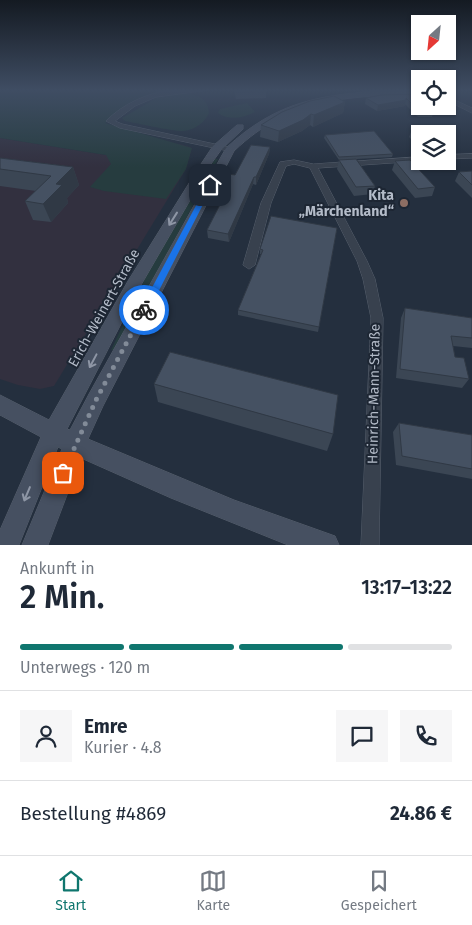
<!DOCTYPE html>
<html lang="de">
<meta charset="utf-8">
<style>
body{margin:0;font-family:"Fira Sans",sans-serif;background:#f6f6f7;color:#1f2937;height:100vh;display:flex;flex-direction:column;font-size:19px;white-space:nowrap}
*{box-sizing:border-box;margin:0}
p{font-size:16px;color:#747a83}
.icon{flex:none;width:28px;height:28px;fill:none;stroke:currentColor;stroke-width:2;stroke-linecap:round;stroke-linejoin:round}
.map{position:relative;height:545px;overflow:hidden}
.side{display:flex;flex-direction:column;background:#fff;flex:1}
.side>*{flex:none}
.needle{width:32px;rotate:207deg}
.buttons{position:absolute;left:411px;top:15px;display:grid;gap:10px}
.buttons a{display:grid;place-items:center;width:45px;height:45px;border-radius:0px;background:#fff;box-shadow:0 1px 4px #0004;font-size:25px}
.pin{position:absolute;display:grid;place-items:center;width:42px;height:42px;color:#fff;margin:-21px;border-radius:10px;box-shadow:0 2px 8px #0006}
.courier{position:absolute;display:grid;place-items:center;width:50px;height:50px;margin:-25px;border:4px solid #1a73e8;border-radius:50%;background:#fff;color:#222;box-shadow:0 1px 6px #0007}
.summary em{font-style:normal;font-weight:600}
.summary div{display:flex;flex-direction:column-reverse}
.summary{display:flex;align-items:center;justify-content:space-between;height:85px;padding:0 20px}
h1{font-size:32px;font-weight:600;line-height:38px}
.bar{display:grid;grid-template-columns:repeat(4,1fr);gap:8px 5px;align-content:center;height:60px;padding:0 20px}
.bar i{height:6px;border-radius:4px;background:#e0e1e3}
.bar .on{background:#0f766e}
.bar p{grid-column:span 4}
.line{display:flex;align-items:center;gap:12px;padding:0 20px;border-top:1px solid #e0e1e3}
.line div{flex:1}
.round{display:grid;place-items:center;flex:none;width:52px;height:52px;border-radius:0px;background:#f6f6f7}
.dock{display:flex;justify-content:space-around;align-items:center;height:70px;border-top:1px solid #e0e1e3;background:#fff;font-size:14px;color:#747a83}
.dock a{display:grid;justify-items:center;gap:2px}
.dock .on{color:#0f766e}
.map>svg:first-child{display:block}
.medical{fill:#32303f}
.green{fill:#263c3f}
.lines{fill:none;stroke-linecap:round;stroke-linejoin:round}
.street-casing{stroke:#565f6c;stroke-width:1}
.secondary-casing{stroke:#565f6c;stroke-width:1}
.street{fill:#38414e;fill-rule:evenodd}
.secondary{fill:#465061;fill-rule:evenodd}
.wall{fill:#3b4654}
.shaded-wall{fill:#303945}
.building{fill:#455162;stroke:#303945}
.oneway{stroke:#8e96a5}
.route{fill:#1a73e8}
.done{stroke:#828b98;stroke-width:5;stroke-dasharray:0 9}
.education-dot{fill:#8d6e63;stroke:#1d2633;stroke-width:2}
.labels{text-anchor:middle;dominant-baseline:central;stroke-width:4;stroke-linejoin:round;paint-order:stroke}
.poi-label{font-size:14px;font-weight:bold;fill:#b4bcc9;stroke:#1d2633;text-anchor:end}
.street-label{font-size:14px;fill:#b4bcc9;stroke:#1d2633}
</style>
<div class="map">
<svg width="472" height="545" viewBox="0 0 472 545">
<rect width="100%" height="100%" fill="#242f3e"/>
<path class="medical" d="M0,138l106,17 74,-11 12,4 -6,21 -132,217 -14,3 -22,-4 -18,-6z"/>
<g class="green">
<path d="M0,90h204l-52,4 -47,29 87,25 -6,21 -20,30 -62,-8 -14,-4 21,-23 -5,-9 -106,-17z"/>
<path d="M175,93c15,0 33,1 34,20 -4,9 -14,17 -25,18 -10,1 -47,-8 -59,-10l-3,-3 31,-18v-3z"/>
<path d="M247,103l8,9c-12,6 -26,9 -37,1l2,-4z"/>
<path d="M215,159h3l-103,191h-4l38,-80z"/>
</g>
<g class="lines">
<defs>
<g id="street">
<path d="M171,90h37l-52,7 -21,9 -20,15 7,3 111,24v4l-113,-24 -14,-7c17,-17 41,-28 65,-31z"/>
<path d="M448,97l24,11v5l-24,-12z"/>
<path d="M472,154v4l-24,1v-4z"/>
<path d="M420,157v4l-102,7 49,93 8,18 8,39 -4,227h-18l10,-227 -8,-39 -6,-18 -47,-93 -16,-4 -8,2 -15,37 -16,62 -6,4 -6,-4 18,-62 19,-41 14,-2 19,4z"/>
</g>
<path id="secondary" d="M389,90h31v3c-75,5 -128,3 -186,58l-131,255 -15,33 146,61 101,36 4,9h-51l-117,-47 -90,-40 -33,87h-26l40,-96 -4,-2 -39,98h-19v-15l41,-93 -41,-22v-20l49,25 79,-139 73,-117 12,-18 24,-21h6v4l-22,21 -10,14 -70,121 -74,144 3,1 19,-36 137,-246c52,-48 95,-53 163,-58z"/>
</defs>
<use href="#street" class="street-casing"/>
<use href="#secondary" class="secondary-casing"/>
<use href="#street" class="street"/>
<use href="#secondary" class="secondary"/>
</g>
<g class="wall">
<path d="M234,90h32v8l-30,1z"/>
<path d="M416,94l18,17 -2,6h-14l-13,-13v2l-28,5 -12,-7 1,-6z"/>
<path d="M345,102l-2,11 -30,14 -3,-2 -8,6 -24,11 -18,-5 1,-12z"/>
<path d="M411,132l9,2v11h-3l-8,-8z"/>
<path d="M325,135l68,19 -1,3 -36,2 19,27 -2,8 -19,2 -17,-27 2,-9 -15,-22z"/>
<path d="M270,147l-1,7 -13,31 -3,-1 -24,58 -21,-4 -1,-8 18,-35h-5v-8z"/>
<path d="M0,158l73,9 6,18 -12,13 1,5 -17,19 -18,-2 -8,-19 11,-10 -36,-5z"/>
<path d="M395,161l40,26 -3,9 -17,2 -23,-28z"/>
<path d="M472,171v27l-17,-17 4,-9z"/>
<path d="M337,228l-19,104 -80,-17v-5l23,-56h-1v-5z"/>
<path d="M405,308l67,10v30l-19,-2 2,11 14,22 -7,9 -66,-10 5,-60z"/>
<path d="M154,384l179,50 -6,17 -169,-49z"/>
<path d="M399,423l73,12v44l-76,-14 -3,-33z"/>
</g>
<g class="shaded-wall">
<path d="M406,100l-1,6 -28,5 1,-6z"/>
<path d="M345,102l-2,11 -30,14 1,-12z"/>
<path d="M311,114l-1,11 -8,6 -24,11 1,-11z"/>
<path d="M270,147l-1,7 -13,31v-8z"/>
<path d="M73,167l6,18 -12,13 1,5 -17,19 -8,-18 13,-20z"/>
<path d="M254,177l-1,7 -24,58 -1,-8z"/>
</g>
<g class="building">
<path d="M236,90h30v1l-30,1z"/>
<path d="M416,94l4,4v8h9l5,5 -14,1 -14,-14v2l-28,5 -12,-7 15,-3z"/>
<path d="M334,96l11,6 -31,13 -3,-1 -8,6 -24,11 -18,-6 21,-13 28,-11z"/>
<path d="M374,131l19,23 -54,3 -14,-22z"/>
<path d="M428,131l3,3h-11v6h-1l-8,-8z"/>
<path d="M251,145l19,2 -14,30h-2l-26,57 -21,-4 21,-41 -8,-2 8,-13 7,1z"/>
<path d="M0,158l73,9 -17,17 6,1 -19,19 -18,-3 26,-25 -51,-7z"/>
<path d="M356,159l19,27 -19,1 -17,-27z"/>
<path d="M410,160l25,27 -17,2 -23,-28z"/>
<path d="M472,171v14l-13,-13z"/>
<path d="M271,216l66,12 -18,99 -81,-17 25,-60 -3,-1z"/>
<path d="M405,308l67,10v20l-21,-2 4,21 9,1 5,21 -69,-10z"/>
<path d="M170,352l168,43 -5,39 -179,-50z"/>
<path d="M399,423l73,12v34l-70,-13z"/>
</g>
<defs><path id="oneway-shaft" d="M-6 0H5M1.5-3L5.5 0L1.5 3" fill="none" stroke-width="1.6" stroke-linecap="round" stroke-linejoin="round" transform="scale(1.25)"/></defs>
<g class="oneway">
<use href="#oneway-shaft" transform="translate(173 219) rotate(122)"/>
<use href="#oneway-shaft" transform="translate(93 361) rotate(118)"/>
<use href="#oneway-shaft" transform="translate(27 494) rotate(113)"/>
</g>
<linearGradient id="sky" x2="0" y2="1"><stop stop-color="#141a22"/><stop offset="0.54" stop-color="#3f4d63"/><stop offset="1" stop-color="#3f4d63" stop-opacity="0"/></linearGradient>
<rect width="472" height="167" fill="url(#sky)"/>
<path class="route" d="M210,183l3,2 -64,125 -2,3h-6l-1,-3 67,-125z"/>
<g class="lines">
<path class="done" d="M63,473l33,-73 48,-90"/>
</g>
<circle class="education-dot" cx="404" cy="203" r="5"/>
<g class="labels">
<g class="poi-label">
<text x="394" y="195">Kita<tspan x="394" dy="16">„Märchenland“</tspan></text>
</g>
<g class="street-label">
<text transform="translate(104 308) rotate(-61)">Erich-Weinert-Straße</text>
<text transform="translate(374 394) rotate(-89)">Heinrich-Mann-Straße</text>
</g>
</g>
</svg>
<div class="buttons">
<a><svg class="needle" viewBox="-14 -14 28 28"><path d="M0-13l5 13h-10z" fill="#e53935"/><path d="M0 13l5-13h-10z" fill="#747a83"/></svg></a>
<a><svg class="icon" aria-label="locate" viewBox="0 0 24 24"><circle cx="12" cy="12" r="6"/><path d="M12 2v4M12 18v4M2 12h4M18 12h4"/></svg></a>
<a><svg class="icon" aria-label="layers" viewBox="0 0 24 24"><path d="M12 4l9 5-9 5-9-5zM3 14l9 5 9-5"/></svg></a>
</div>
<div class="pin" style="left:63px;top:473px;background:#ea580c"><svg class="icon" aria-label="bag" viewBox="0 0 24 24"><path d="M5 8h14l-1 12H6zM9 8a3 3 0 0 1 6 0"/></svg></div>
<div class="pin" style="left:210px;top:185px;background:#1f2937"><svg class="icon" aria-label="home" viewBox="0 0 24 24"><path d="M3 11l9-7 9 7M6 9v11h12V9"/></svg></div>
<div class="courier" style="left:144px;top:310px"><svg class="icon" aria-label="bike" viewBox="0 0 24 24"><circle cx="6" cy="16" r="4"/><circle cx="18" cy="16" r="4"/><path d="M6 16l4-8h5l3 8M10 8l3 8H6M13 5h3"/></svg></div>
</div>
<section class="side">
<div class="summary"><div><h1>2 Min.</h1><p>Ankunft in</p></div><em>13:17–13:22</em></div>
<div class="bar"><i class="on"></i><i class="on"></i><i class="on"></i><i></i><p>Unterwegs · 120 m</p></div>
<div class="line" style="height:90px"><a class="round"><svg class="icon" aria-label="person" viewBox="0 0 24 24"><circle cx="12" cy="8" r="4"/><path d="M4 21q1-7 8-7t8 7"/></svg></a><div><b>Emre</b><p>Kurier · 4.8</p></div><a class="round"><svg class="icon" aria-label="chat" viewBox="0 0 24 24"><path d="M4 5h16v11H9l-5 4z"/></svg></a><a class="round"><svg class="icon" aria-label="phone" viewBox="0 0 24 24"><path d="M5 4h4l2 5-3 2q2 4 5 5l2-3 5 2v4C11 20 4 13 5 4z"/></svg></a></div>
<div class="line" style="height:65px"><div>Bestellung #4869</div><b>24.86 €</b></div>
</section>
<nav class="dock">
<a class="on"><svg class="icon" aria-label="home" viewBox="0 0 24 24"><path d="M3 11l9-7 9 7M6 9v11h12V9"/></svg>Start</a>
<a><svg class="icon" aria-label="map" viewBox="0 0 24 24"><path d="M3 6l6-2 6 2 6-2v14l-6 2-6-2-6 2zM9 4v14M15 6v14"/></svg>Karte</a>
<a><svg class="icon" aria-label="saved" viewBox="0 0 24 24"><path d="M7 4h10v16l-5-4-5 4z"/></svg>Gespeichert</a>
</nav>
